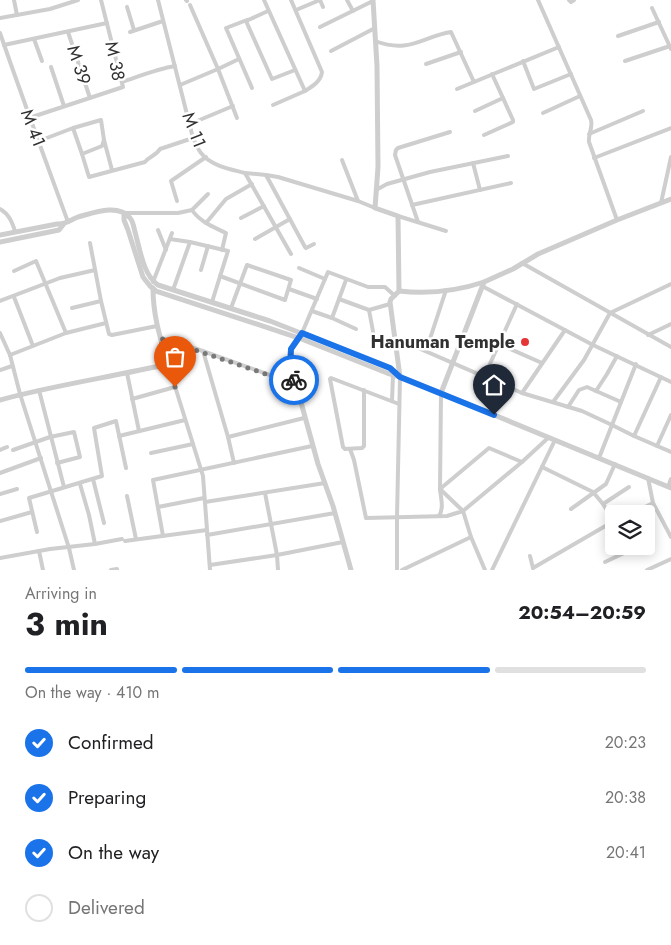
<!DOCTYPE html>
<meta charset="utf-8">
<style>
body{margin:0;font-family:Jost,sans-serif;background:#f2f2f2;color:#202124;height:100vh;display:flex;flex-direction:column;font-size:19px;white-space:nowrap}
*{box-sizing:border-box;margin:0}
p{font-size:16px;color:#757577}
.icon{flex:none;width:28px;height:28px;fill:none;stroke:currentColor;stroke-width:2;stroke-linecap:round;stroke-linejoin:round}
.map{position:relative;height:570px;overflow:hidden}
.side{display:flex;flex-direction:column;background:#fff;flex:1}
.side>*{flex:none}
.tools{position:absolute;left:605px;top:505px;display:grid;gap:10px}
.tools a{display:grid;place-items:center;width:50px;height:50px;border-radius:5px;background:#fff;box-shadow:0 2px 12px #0003;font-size:25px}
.pin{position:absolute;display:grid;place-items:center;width:42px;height:42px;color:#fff;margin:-51px -21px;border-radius:50% 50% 50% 0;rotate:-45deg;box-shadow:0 0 5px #0007}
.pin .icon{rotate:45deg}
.courier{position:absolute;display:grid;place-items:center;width:50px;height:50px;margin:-25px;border:4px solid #1a73e8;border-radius:50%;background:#fff;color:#222;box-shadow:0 1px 6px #0007}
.summary em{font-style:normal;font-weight:700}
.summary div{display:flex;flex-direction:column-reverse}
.summary{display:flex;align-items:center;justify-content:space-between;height:85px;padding:0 25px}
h1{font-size:32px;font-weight:700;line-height:38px}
.bar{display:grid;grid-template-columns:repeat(4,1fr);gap:8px 5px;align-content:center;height:60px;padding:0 25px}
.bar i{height:6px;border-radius:4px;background:#e0e0e0}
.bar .active{background:#1a73e8}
.bar p{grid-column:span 4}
ol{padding:0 25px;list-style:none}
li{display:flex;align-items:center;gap:15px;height:55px}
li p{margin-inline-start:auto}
li .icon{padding:5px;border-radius:50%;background:#1a73e8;color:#fff;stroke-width:4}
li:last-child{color:#757577}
li i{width:28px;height:28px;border:2px solid #e0e0e0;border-radius:50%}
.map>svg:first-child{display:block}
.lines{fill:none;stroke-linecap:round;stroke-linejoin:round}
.minor{stroke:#cecece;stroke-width:4}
.tertiary{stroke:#cecece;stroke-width:5}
.done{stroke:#797979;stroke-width:5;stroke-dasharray:0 9}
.route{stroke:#1a73e8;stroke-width:6}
.poi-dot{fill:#e63536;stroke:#fff;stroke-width:2}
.labels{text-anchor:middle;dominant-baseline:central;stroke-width:5;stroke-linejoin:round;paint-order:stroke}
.street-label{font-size:18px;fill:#313131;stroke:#fff}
.poi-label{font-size:18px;font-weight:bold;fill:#313131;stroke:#fff;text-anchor:end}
</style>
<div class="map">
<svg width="671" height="570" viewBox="0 0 671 570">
<rect width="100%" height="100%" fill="#fff"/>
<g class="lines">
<g class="minor">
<path d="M14,0l3,15"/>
<path d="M158,0l35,138c2,4 4,10 8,15 10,13 29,16 44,20l46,81"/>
<path d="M186,0l1,1"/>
<path d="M264,0l41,91c8,-5 16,-10 17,-19l-31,-72"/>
<path d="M320,0l3,7"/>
<path d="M347,0l6,11"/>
<path d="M538,0l53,120c2,8 -3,14 -2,22l28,78"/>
<path d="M569,0l2,2 3,-2"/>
<path d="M127,7l7,23"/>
<path d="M652,8l19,41"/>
<path d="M296,10l24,-10"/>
<path d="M268,11l-22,10 26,58 23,-9"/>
<path d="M0,18l50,-9 28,-9"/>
<path d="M247,20l-21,8 26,60"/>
<path d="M320,27l53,-26"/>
<path d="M68,32l22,66"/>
<path d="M130,32l33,-11"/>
<path d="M0,33c22,64 45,126 68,189"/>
<path d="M618,36l41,-14"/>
<path d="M34,39l8,22"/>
<path d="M375,41c35,13 46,-4 76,-9l23,50"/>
<path d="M4,45l103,-22"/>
<path d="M331,51l44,-23"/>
<path d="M523,61l11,28 37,-15"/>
<path d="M625,61l45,-15"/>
<path d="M426,64l35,-12"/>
<path d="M51,67l13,39"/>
<path d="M122,82c18,-6 35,-13 53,-16"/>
<path d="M180,85l38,-16 -28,-64"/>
<path d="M457,89l102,-42"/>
<path d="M273,105l32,-14"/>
<path d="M475,111l28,-13"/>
<path d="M543,113l37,-17"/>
<path d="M29,118l94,-31 -22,-87"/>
<path d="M237,118l-19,-49 21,-10"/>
<path d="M190,124l43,-18"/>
<path d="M589,134l54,-23"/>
<path d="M484,135l29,-13v-2l-21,-46"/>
<path d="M104,140l8,30"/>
<path d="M39,141l34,-13 28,-8 3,20 -2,6 -20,8 -9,-26"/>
<path d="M82,154l7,23 56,-15c4,-6 11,-6 15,-13l33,-11"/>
<path d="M594,158l77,-30"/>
<path d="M342,160l16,41"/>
<path d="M473,163l7,27"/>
<path d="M245,173l21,2 12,2 80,24 17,7"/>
<path d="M266,175l39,72 1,1 8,-4"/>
<path d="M376,190l11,-6 43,-12 78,-16"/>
<path d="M208,194l-16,16c8,12 22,17 34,23l-4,17"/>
<path d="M177,201l-6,-20 35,-24"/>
<path d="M661,203l10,-46"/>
<path d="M412,205l99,-22"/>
<path d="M0,209c9,5 12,13 15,22"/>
<path d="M125,213h53l14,-3"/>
<path d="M398,216l48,15"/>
<path d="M241,218l23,-12"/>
<path d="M418,222l-23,-67 1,-5 2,-2 52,-16"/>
<path d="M206,223l20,-24 26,-15"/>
<path d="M158,230l8,20"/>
<path d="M170,239l20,3"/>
<path d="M255,239l35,-20"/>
<path d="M90,243l11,58 8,33 3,1 45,-9"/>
<path d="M522,263l149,84"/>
<path d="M299,268l26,11"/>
<path d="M201,270l7,-24"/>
<path d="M14,271l22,-10 30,72"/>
<path d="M220,276l65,24 6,-20 -44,-15 -16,43"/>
<path d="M346,280l-14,38 24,11"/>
<path d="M153,282l19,-49"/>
<path d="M482,286l111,59 78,37"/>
<path d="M289,289l28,10"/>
<path d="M173,290l17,-48 38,9 -16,51"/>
<path d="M14,297l19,49"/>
<path d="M339,299l30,11 6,32"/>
<path d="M0,301l60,-23 35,-8"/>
<path d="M72,308l29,-7"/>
<path d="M369,310l21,-6"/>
<path d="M312,311l20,7"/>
<path d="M0,333l10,22 10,39 49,154 5,22"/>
<path d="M302,333l26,-61 40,15h17l10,9"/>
<path d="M648,335l23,-11"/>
<path d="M160,338l37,11 98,35"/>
<path d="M395,338l127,55 60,18 30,14 22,11 37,16"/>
<path d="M499,344l43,19"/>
<path d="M203,351l25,86 6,26"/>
<path d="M426,351l20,-61"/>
<path d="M10,355l56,-22 40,-10"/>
<path d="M168,364l35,112 7,94"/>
<path d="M0,370l12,-4"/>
<path d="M127,373l12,58"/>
<path d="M484,377l33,-73"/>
<path d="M39,390l25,97"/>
<path d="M364,390v56l-2,2 -17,1 -2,-2 -13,-68 1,-1 68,26"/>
<path d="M596,391l11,-17 10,-18"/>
<path d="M522,393l43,-63"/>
<path d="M132,399l43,-12"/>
<path d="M392,401l1,-26"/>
<path d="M553,402l31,-42 26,-47 61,-29"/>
<path d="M568,407l11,-17 8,-3 34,15"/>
<path d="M119,436l66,-16"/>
<path d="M634,436l27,-59"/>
<path d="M228,437l76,-19"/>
<path d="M657,446l14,-31"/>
<path d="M350,449l4,11 12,58 81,-2 16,-5 -23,-22"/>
<path d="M0,450l7,-3"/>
<path d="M13,450l37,-13 24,-5 6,25 -23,6"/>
<path d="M151,453l42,-9"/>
<path d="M599,458l37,-94"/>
<path d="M0,473l41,-15"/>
<path d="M648,478l5,25 18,34"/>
<path d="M93,479l11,44"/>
<path d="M80,484l9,31 6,29"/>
<path d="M668,487l3,-8"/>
<path d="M440,489l49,-41 33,14"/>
<path d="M265,493l12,62 1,15"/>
<path d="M0,494l17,-5"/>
<path d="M127,496l9,43"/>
<path d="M205,502l120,-19"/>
<path d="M603,504l26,-17"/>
<path d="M158,507l46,-9"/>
<path d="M571,509l35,-25 9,-20"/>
<path d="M642,514l1,-6 10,-5"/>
<path d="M439,516c5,-8 2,-17 1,-27l1,-96"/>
<path d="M0,521l32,-9"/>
<path d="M37,532l-8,-34 73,-22 -8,-48 22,-7 10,47"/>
<path d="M207,535l128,-22"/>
<path d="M163,536l-10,-56 159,-34"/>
<path d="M125,541l82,-11"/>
<path d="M646,543l5,-2"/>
<path d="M39,551l4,19"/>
<path d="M530,556l3,12"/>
<path d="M0,558l50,-9 45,-5 27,-5"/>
<path d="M605,562l34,-16"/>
<path d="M210,565l67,-10 66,-13"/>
<path d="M533,568l81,-47 -11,-17 -10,-12 -51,-25"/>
<path d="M111,570l6,-1v1"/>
<path d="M397,570v-53l3,-140"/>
<path d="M402,570l69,-33"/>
<path d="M485,570l-14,-33 -8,-26 59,-49 26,-24"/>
<path d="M492,570l63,-130"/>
<path d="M647,570l24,-11"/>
</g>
<g class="tertiary">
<path d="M373,0l4,66 1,101 -3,41 23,8 1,75 -8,8 -1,3 10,75"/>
<path d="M124,213v7l4,10 15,47 7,9 6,5 143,47 88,35 13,4 41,16 230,95"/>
<path d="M0,235l57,-11c8,1 13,-4 21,-7 15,-4 40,-14 52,1 3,3 4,10 5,14 5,17 8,43 23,53l112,36 120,47 8,7"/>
<path d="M0,242l59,-12 4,-5"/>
<path d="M399,291c28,3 58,0 85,-9"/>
<path d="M300,337l-9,12v17l27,98 15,42 18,64"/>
<path d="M441,393l43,-111 29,-13 25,-15 79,-34 54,-21"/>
<path d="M0,400c55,-15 112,-23 168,-36 -8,-27 -15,-48 -15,-76"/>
</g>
</g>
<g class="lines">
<path class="done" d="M175,387l-15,-49 135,46 -1,-4"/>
<path class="route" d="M294,380l-4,-14 1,-17 11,-16 88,35 10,9 94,38"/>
</g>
<circle class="poi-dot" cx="525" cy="342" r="5"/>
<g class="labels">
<g class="street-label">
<text transform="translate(115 61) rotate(79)">M 38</text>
<text transform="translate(79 65) rotate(72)">M 39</text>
<text transform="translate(33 128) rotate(69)">M 41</text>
<text transform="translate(194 130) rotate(69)">M 11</text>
</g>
<g class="poi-label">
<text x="515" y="342">Hanuman Temple</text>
</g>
</g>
</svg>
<div class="tools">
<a><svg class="icon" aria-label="layers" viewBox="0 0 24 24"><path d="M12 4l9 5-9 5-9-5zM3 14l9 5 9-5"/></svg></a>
</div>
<div class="pin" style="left:175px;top:387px;background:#ea580c"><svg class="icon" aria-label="bag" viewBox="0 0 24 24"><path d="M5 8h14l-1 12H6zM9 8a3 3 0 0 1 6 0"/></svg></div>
<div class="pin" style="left:494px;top:415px;background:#1f2937"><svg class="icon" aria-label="home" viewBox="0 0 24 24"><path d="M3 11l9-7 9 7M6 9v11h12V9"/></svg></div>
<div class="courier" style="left:294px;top:380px"><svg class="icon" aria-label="bike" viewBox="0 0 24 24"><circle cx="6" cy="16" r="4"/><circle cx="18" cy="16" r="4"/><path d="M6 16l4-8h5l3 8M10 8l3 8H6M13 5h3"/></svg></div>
</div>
<section class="side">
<div class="summary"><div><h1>3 min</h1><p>Arriving in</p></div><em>20:54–20:59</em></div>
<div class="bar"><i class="active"></i><i class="active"></i><i class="active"></i><i></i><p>On the way · 410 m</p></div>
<ol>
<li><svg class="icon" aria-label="check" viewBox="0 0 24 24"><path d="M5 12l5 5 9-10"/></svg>Confirmed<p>20:23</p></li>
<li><svg class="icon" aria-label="check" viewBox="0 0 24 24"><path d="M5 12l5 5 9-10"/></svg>Preparing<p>20:38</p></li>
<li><svg class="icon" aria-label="check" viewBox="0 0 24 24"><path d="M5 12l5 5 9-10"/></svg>On the way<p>20:41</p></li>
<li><i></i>Delivered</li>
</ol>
</section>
